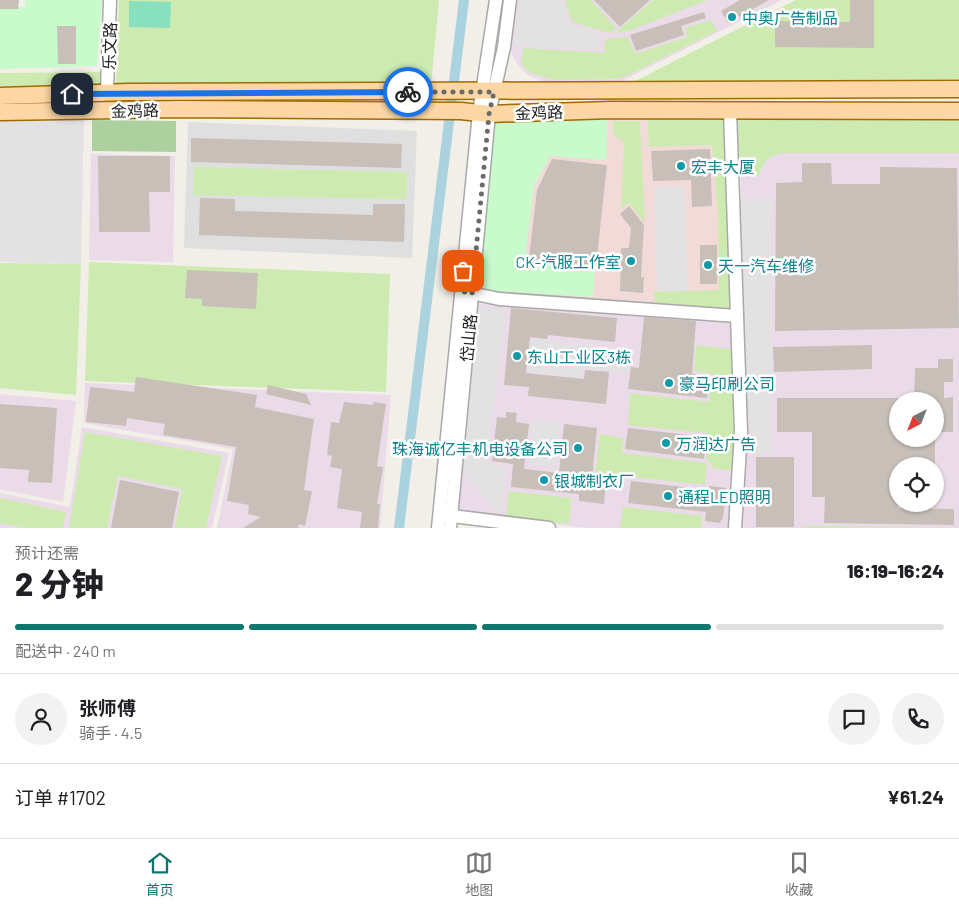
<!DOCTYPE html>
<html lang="zh">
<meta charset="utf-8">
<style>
body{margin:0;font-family:Barlow,"Noto Sans SC",sans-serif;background:#f2f2f2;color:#202124;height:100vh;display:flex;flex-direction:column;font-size:19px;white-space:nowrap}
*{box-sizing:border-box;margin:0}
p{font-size:16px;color:#757577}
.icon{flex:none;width:28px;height:28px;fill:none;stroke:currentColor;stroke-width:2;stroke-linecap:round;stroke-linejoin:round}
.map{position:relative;height:528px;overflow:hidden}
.details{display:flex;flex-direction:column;background:#fff;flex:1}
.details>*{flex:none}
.needle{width:32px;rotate:222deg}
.fabs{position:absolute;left:889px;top:392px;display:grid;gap:10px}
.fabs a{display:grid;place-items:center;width:55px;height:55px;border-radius:50%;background:#fff;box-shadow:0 1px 4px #0004;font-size:25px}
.pin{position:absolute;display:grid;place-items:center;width:42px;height:42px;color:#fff;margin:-21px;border-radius:10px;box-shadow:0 2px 8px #0006}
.courier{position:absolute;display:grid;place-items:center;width:50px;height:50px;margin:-25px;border:4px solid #1a73e8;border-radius:50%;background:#fff;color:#222;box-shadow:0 1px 6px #0007}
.head em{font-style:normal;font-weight:800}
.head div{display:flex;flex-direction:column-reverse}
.head{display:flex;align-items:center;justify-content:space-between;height:85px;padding:0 15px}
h1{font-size:32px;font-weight:800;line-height:38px}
.bar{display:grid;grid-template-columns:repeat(4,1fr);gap:8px 5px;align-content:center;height:60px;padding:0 15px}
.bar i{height:6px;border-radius:4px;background:#e0e0e0}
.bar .current{background:#0f766e}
.bar p{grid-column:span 4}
.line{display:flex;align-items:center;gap:12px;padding:0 15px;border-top:1px solid #e0e0e0}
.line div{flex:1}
.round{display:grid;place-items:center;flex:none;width:52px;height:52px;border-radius:26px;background:#f2f2f2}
.dock{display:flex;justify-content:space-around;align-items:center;height:70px;border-top:1px solid #e0e0e0;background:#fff;font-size:14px;color:#757577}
.dock a{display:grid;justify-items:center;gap:2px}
.dock .current{color:#0f766e}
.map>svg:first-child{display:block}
.residential{fill:#e0dfdf}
.commercial{fill:#f2dad9}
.industrial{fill:#ebdbe8;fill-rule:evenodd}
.grass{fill:#cdebb0}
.forest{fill:#add19e}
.park{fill:#c8facc}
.pitch{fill:#88e0be}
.parking{fill:#e2e2e2}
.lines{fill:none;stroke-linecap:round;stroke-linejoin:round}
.canal{stroke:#aad3df;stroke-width:10}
.building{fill:#c7bfb8}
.minor-casing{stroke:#a9a9a9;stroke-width:15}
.major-casing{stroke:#a06b00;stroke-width:19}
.minor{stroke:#fff;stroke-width:12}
.major{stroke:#fcd6a4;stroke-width:16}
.done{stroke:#6b6a68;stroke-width:5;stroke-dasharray:0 9}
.route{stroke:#1a73e8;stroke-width:6}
.culture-dot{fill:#0f9aa8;stroke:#fff;stroke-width:2}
.labels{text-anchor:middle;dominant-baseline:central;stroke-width:5;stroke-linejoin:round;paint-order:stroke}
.culture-label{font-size:16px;fill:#0d838f;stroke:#fff;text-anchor:start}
.street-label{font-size:16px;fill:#222;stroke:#fff}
</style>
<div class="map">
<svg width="959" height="528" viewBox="0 0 959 528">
<rect width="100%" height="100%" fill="#f2efe9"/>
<path class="residential" d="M188,122l229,9 -5,127 -228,-10z"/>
<path class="commercial" d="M486,113l232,5 10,190 -256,-15z"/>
<g class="industrial">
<path d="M517,0h265l-162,82 -67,1 -13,-3 -12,-5 -10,-10 -6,-10 -2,-11z"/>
<path d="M740,118l219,2v408h-217l3,-95zM898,401h37v38h-37zM898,466h37v38h-37z"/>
<path d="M91,154l84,2 -2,106 -84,-2z"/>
<path d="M474,303l258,17 2,92 -3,116h-144l-136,-16z"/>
<path d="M85,383l306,12 -11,133h-163l16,-79 -149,-26z"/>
<path d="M0,394l76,7 -13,101 -63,-13z"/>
<path d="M82,427l147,26 -17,75h-212v-35l70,14z"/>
</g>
<g class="grass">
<path d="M119,0h320l-8,85 -315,1z"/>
<path d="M565,0h26l25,28 -7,5 -37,-11z"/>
<path d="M653,0h55l-80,31 -13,2z"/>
<path d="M796,0h163v79l-326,3z"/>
<path d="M711,20l6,11 -97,48 -67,1 -22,-7 -10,-9 2,-16 81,5 1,-14 23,-2 7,17 52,-17 -2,-9z"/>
<path d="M104,72l-1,17 -103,4v-20z"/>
<path d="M647,113l78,1 8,197 -78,-5 -1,-14 65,-2 -1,-74 -6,-71 -63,2z"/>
<path d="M734,115h225v38h-176c-16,4 -20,8 -24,23h-9l-16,-20z"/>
<path d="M613,121h27l5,102 -16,-20 -8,6 3,-66 -11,-9z"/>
<path d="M194,167l213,5 -1,27 -213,-4z"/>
<path d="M89,262l301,12 -4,118 -301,-11z"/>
<path d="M0,263l81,1 -5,131 -76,-7z"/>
<path d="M696,345l40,5 -2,121 -23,-3 1,-4 -6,-6 2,-25 -80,-8 2,-32 79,9 3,-28 -18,-3z"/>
<path d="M85,432l137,24 -16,72h-31l7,-39 -64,-13 -11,52h-38z"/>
<path d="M600,434l23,4 -1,15 85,10 -2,22 -73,-8 -6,2 -31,-3z"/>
<path d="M509,491l62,7 -2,26 -63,-7z"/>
<path d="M0,498l66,14 -3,16h-39l-24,-5z"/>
<path d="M623,507l79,9 -1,12h-81z"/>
<path d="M808,526l145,1 -152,1z"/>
</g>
<path class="forest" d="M92,120l84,1v31l-84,-1z"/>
<g class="park">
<path d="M25,0h77l-5,66 -97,3v-62h25z"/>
<path d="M488,117l120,3 -2,40 -56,-4 -16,30 -9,74 70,9 -2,28 -119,-7z"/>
</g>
<path class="pitch" d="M129,1l42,1 -1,26 -41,-1z"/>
<g class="parking">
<path d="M519,0h44l8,25 29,7 -1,18 -86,-4z"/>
<path d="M84,111l-3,153 -81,-2v-149z"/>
<path d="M654,186h30l4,105h-31z"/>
<path d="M738,199l34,1v254l-21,-1z"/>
<path d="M478,307l28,2 -19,155 20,3 -7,48 -39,-45z"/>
<path d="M532,339l97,11 -2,23 -44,-5 -2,10 -53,-6z"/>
<path d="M532,420l28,3 -4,44 -28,-3z"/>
</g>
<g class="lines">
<path class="canal" d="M399,528l65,-528"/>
</g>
<g class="building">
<path d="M0,0h19l-1,9h-18z"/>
<path d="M594,0h56l-30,27z"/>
<path d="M740,0h29l-41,23 -7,-12z"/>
<path d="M850,0h24v48l-99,-1v-26l75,1z"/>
<path d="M704,12l2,6 -25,8 3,9 -48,16 -6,-16z"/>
<path d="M57,26h19v38h-18z"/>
<path d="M191,138l211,6 -1,24 -210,-6z"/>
<path d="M710,149l2,57 -20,1 -1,-27 -38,1 -2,-30z"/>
<path d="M98,156h72v36h-21l1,40h-51z"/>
<path d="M552,159l55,6 -11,101 -67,-8 8,-68z"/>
<path d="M802,163h29l1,21h48v-17l77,1 2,160 -184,3 1,-148 26,-1z"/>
<path d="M200,198l35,1v12l138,4v-11h32l-1,38 -205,-7z"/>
<path d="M629,206l15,19 -3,52h3l-1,16 -23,-2 1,-43h8l2,-20 -11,-14z"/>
<rect x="700" y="245" width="17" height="39"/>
<path d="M187,270l71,3 -2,36 -54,-3v-7l-17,-1z"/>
<path d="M511,308l106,10 -2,24 -67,-7 -1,4 -17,-2 -4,36 58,6 1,-9 24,2 -3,32 -78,-8 1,-9 -25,-2z"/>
<path d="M644,317l52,4 -4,53 17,2 -2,22 -79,-9 3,-22 8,1z"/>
<path d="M872,345v24l-98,3 -1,-25z"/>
<path d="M938,359h15v23h-9v16l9,-1v35h-18v-31h-21l1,-33h23z"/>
<path d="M136,377l121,18 -2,12 59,12 -10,71 8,1 -7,35 -6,-2 -1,4h-55l18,-11 -13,-3 1,-9 -22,-4 9,-54 -73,-12 2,-11 -38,-6 -1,8 -40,-4 4,-35 44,5z"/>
<path d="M268,385l38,9 5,11 -45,-11z"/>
<path d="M777,398h121v41h37v27h-37v42l56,1v16l-130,-2 1,-26h-13v-65h-35z"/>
<path d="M344,402l29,3 1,-3 12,2 -9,62 6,1 -6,37h3l-2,24h-18l2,-16 -25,-4 5,-39 -12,-2 2,-11 -5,-1 4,-33 8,1z"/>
<path d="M0,404l57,4 -5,75 -24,-1 1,-12 -29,-2z"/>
<path d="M506,412l11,1 -1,9 13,2 -5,45 35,4 5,-49 33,4 -5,50 14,2 -2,24 -25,-3v-7l-68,-7 2,-23 -21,-3 5,-44 9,1z"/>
<path d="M628,428l78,9 -2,22 -79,-10z"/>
<rect x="756" y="457" width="38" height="70"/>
<path d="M120,480l59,12 -7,36h-61z"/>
<path d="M631,481l78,9v-4l17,2 -3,30 -4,5 -14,-2 1,-9 -78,-9z"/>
</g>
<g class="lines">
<defs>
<g id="minor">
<path d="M107,92l3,-92"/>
<path d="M730,111l11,321 -6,96"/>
<path d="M466,292l33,7 238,17"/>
<path d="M444,515l105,13"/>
<path d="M438,528l41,-415 17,-113"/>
<path d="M450,528l39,-414 15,-67 6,-47"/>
</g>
<g id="major">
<path d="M0,96l129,-4 830,-3"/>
<path d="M0,112l180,-3 281,2 28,3 122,-4 348,1"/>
</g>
</defs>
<use href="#minor" class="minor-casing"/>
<use href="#major" class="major-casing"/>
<use href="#minor" class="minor"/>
<use href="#major" class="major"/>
</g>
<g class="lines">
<path class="done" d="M408,92h86l-5,22 -17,180 -11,-3 2,-20"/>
<path class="route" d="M72,94l336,-2"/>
</g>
<g class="culture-dot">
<circle cx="732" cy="17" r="5"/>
<circle cx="681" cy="166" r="5"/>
<circle cx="631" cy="261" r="5"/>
<circle cx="708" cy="265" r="5"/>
<circle cx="517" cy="356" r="5"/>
<circle cx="669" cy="383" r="5"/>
<circle cx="666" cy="443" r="5"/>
<circle cx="578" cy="448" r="5"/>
<circle cx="544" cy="480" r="5"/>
<circle cx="668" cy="496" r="5"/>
</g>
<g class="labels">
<g class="culture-label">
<text x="742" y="17">中奥广告制品</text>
<text x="691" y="166">宏丰大厦</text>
<text x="621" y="261" text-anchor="end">CK-汽服工作室</text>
<text x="718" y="265">天一汽车维修</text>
<text x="527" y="356">东山工业区3栋</text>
<text x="679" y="383">豪马印刷公司</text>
<text x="676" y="443">万润达广告</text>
<text x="568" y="448" text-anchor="end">珠海诚亿丰机电设备公司</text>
<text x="554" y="480">银城制衣厂</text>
<text x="678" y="496">通程LED照明</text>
</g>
<g class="street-label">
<text transform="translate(109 46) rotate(-88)">乐文路</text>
<text transform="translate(135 110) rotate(-1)">金鸡路</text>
<text transform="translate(539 112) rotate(-2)">金鸡路</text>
<text transform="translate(468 338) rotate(-85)">岱山路</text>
</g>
</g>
</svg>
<div class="fabs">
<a><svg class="needle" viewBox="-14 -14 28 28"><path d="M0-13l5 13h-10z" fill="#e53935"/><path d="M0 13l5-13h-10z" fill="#757577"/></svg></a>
<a><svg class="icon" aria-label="locate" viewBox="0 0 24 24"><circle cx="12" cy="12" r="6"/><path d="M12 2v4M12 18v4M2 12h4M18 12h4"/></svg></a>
</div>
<div class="pin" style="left:463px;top:271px;background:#ea580c"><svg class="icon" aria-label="bag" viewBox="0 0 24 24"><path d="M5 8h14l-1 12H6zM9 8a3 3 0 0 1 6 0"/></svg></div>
<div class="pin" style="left:72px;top:94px;background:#1f2937"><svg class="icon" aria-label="home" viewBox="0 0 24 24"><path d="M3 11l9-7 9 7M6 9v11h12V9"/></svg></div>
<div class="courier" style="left:408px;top:92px"><svg class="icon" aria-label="bike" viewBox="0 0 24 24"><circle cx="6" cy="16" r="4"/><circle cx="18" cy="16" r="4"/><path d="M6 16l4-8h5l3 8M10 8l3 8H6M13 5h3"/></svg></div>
</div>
<section class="details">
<div class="head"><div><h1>2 分钟</h1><p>预计还需</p></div><em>16:19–16:24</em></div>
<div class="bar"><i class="current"></i><i class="current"></i><i class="current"></i><i></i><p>配送中 · 240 m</p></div>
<div class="line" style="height:90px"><a class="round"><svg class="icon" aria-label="person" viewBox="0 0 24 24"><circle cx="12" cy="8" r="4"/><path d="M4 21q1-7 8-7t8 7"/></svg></a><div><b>张师傅</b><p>骑手 · 4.5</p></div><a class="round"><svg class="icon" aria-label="chat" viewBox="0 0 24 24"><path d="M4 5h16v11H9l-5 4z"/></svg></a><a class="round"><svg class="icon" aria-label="phone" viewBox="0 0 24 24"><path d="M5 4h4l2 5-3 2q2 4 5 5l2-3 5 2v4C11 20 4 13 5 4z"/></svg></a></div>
<div class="line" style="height:65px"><div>订单 #1702</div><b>¥61.24</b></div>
</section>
<nav class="dock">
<a class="current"><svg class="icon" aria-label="home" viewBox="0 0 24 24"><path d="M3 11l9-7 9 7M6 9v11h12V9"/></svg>首页</a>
<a><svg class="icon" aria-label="map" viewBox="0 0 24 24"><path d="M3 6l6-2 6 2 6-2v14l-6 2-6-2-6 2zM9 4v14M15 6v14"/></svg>地图</a>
<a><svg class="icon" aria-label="saved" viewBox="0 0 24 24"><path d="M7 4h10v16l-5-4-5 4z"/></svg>收藏</a>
</nav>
